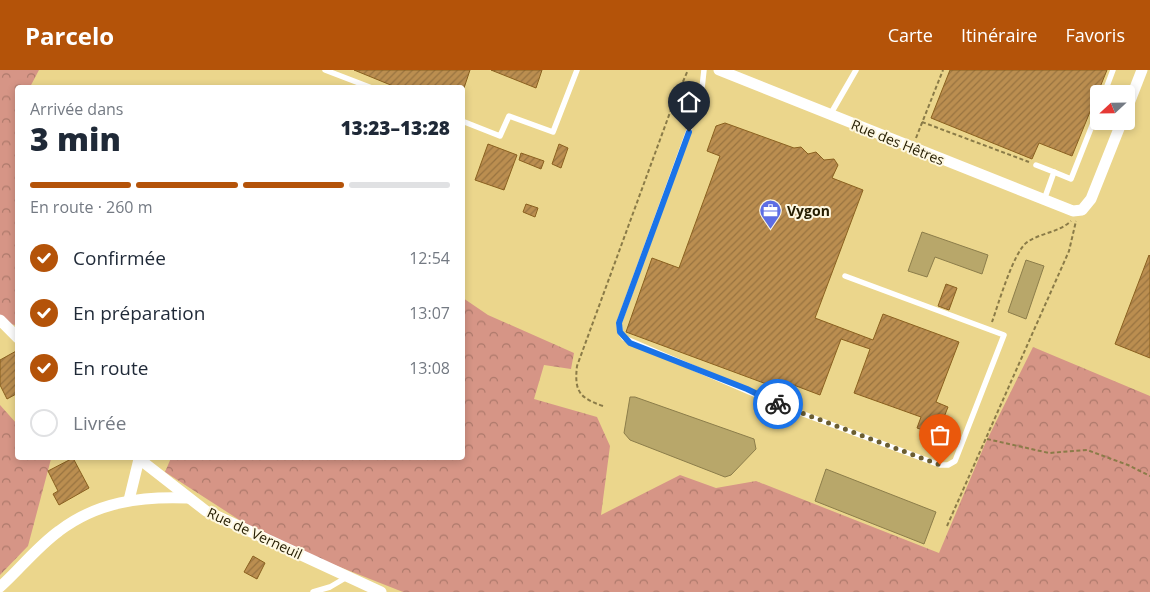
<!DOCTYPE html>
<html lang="fr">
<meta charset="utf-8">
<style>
body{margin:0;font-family:"Open Sans",sans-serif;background:#f2f2f3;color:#1f2937;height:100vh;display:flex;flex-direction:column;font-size:19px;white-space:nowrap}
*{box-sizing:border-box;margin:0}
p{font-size:16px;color:#747a83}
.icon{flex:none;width:28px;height:28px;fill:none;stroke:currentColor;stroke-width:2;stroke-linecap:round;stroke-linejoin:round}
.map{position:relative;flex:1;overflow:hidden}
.panel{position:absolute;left:15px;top:15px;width:450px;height:375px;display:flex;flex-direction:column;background:#fff;border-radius:5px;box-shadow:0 2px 8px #0003}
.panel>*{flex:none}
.needle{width:32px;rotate:248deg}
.buttons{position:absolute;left:1090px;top:15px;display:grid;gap:10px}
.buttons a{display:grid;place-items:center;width:45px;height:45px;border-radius:5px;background:#fff;box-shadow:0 2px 8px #0003;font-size:25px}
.pin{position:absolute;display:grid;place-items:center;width:42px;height:42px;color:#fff;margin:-51px -21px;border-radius:50% 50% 50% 0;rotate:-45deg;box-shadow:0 0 5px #0007}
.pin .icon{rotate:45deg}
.courier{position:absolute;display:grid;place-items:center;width:50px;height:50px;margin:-25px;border:4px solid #1a73e8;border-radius:50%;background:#fff;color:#222;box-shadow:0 1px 6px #0007}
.head em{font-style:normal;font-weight:800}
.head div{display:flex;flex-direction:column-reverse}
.head{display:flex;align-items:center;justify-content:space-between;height:85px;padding:0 15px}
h1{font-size:32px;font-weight:800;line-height:38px}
.bar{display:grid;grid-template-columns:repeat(4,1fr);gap:8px 5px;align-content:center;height:60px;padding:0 15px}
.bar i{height:6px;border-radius:4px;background:#e0e1e3}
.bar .active{background:#b45309}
.bar p{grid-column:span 4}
ol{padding:0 15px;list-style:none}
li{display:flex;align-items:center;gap:15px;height:55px}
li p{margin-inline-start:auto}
li .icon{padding:5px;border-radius:50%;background:#b45309;color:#fff;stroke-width:4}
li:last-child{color:#747a83}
li i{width:28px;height:28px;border:2px solid #e0e1e3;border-radius:50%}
header{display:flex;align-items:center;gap:30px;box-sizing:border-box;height:70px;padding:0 25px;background:#b45309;color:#fff}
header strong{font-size:24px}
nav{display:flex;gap:28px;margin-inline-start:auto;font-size:18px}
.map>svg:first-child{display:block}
.forest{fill:url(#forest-crowns)}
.water{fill:#b8a76a;stroke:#8c7d4a}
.building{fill:url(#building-hatch);stroke:#8a601f}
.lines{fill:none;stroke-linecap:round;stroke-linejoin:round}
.path{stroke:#8a7b48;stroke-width:2;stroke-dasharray:4 2.5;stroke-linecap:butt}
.lane{stroke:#fff;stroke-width:5.5}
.street{stroke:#fff;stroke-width:11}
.done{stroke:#6a5d31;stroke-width:5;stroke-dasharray:0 9}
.route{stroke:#1a73e8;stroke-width:6}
.labels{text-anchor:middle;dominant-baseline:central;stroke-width:4;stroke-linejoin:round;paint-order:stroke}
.street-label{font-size:14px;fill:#241c00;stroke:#fef8e2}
.poi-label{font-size:14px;font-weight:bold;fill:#241c00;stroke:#fef8e2;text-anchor:start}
</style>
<header>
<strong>Parcelo</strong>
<nav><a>Carte</a><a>Itinéraire</a><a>Favoris</a></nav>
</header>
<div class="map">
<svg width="1150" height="522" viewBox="0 0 1150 522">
<defs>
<pattern id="forest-crowns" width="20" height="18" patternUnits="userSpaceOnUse" patternTransform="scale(1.25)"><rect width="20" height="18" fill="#d69586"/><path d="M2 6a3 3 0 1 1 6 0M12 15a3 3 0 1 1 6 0" fill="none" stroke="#ad796b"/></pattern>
<pattern id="building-hatch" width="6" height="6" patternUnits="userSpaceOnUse" patternTransform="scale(1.25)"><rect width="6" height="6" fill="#bb8e50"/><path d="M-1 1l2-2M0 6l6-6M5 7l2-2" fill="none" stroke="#987340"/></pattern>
</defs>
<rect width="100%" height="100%" fill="#ebd68c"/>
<g class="forest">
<path d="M0,0h39l-9,17 -12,1 -2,237 -16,-2z"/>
<path d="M463,228l25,17 86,38 -3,16 -27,-4 -10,34 63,18 13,29 -9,69 79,-40 36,13 40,-7 183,72 46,-109 48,-97 117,49v196h-747l-134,-53 -104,-67 6,-14h291z"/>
<path d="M0,335l17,19 1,34h31l2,1 -23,87 -28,29z"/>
</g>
<g class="water">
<path d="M922,162l66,23 -6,19 -47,-17 -8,20 -19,-6z"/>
<path d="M1026,190l18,6 -18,53 -18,-7z"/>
<path d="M630,327h5l119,42 2,10 -25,26 -6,2 -95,-37 -6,-7z"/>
<path d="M826,399l110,43 -12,32 -109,-43z"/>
</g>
<g class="building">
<path d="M354,0h116l-6,18h-66z"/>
<path d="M491,0h51l-6,18z"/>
<path d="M950,0h157l-35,86 -33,-13 -7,16 -101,-41z"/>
<path d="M725,53l69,25 7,-1 7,7 8,-2 8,8 10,-1 4,6 -6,13 31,12 -48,128 58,22 10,-26 76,28 -23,60 12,5 -11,28 -20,-7 4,-11 -67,-24 16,-44 -29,-10 -21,56 -29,-11 -3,8 -162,-60 26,-74 27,10 41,-112 -13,-5 9,-25z"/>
<path d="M488,74l29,11 -13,35 -29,-10z"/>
<path d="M559,74l9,4 -7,20 -9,-4z"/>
<path d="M521,83l23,8 -3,8 -22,-9z"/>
<path d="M526,134l12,4 -3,9 -12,-5z"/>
<path d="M1149,185l1,1v102l-35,-14z"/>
<path d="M946,214l11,4 -8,22 -11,-4z"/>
<path d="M18,280v43l-11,6 -7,-14v-25z"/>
<path d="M73,388l16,30 -30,17 -6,-11 5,-3 -10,-20z"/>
<path d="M253,486l12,7 -8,16 -13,-7z"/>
</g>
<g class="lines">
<g class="path">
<path d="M922,52l107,40"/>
<path d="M916,68l27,-68"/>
<path d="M992,252c6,-17 21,-68 34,-79 13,-10 32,-10 45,-22"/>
<path d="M603,336c-23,-8 -29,-14 -26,-40l95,-259 16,-37"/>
<path d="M987,369l62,14 38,-3 41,15 22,11"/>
<path d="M947,456l122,-275 7,-30"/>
</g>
<g class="lane">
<path d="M325,0l47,18"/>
<path d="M704,0l-3,27 -82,226 1,9 4,6 158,68 158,59h8l7,-4 49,-126 -159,-59"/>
<path d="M1104,24l9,-24"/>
<path d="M830,45l26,-45"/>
<path d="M462,51l38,15 9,-20 44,16 24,-62"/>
<path d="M1036,95l18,7 -10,28"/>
<path d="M1054,102l17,7 28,-71"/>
<path d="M313,522l17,-5 17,-10"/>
</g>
<g class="street">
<path d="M719,0l354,141 9,-1 9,-11 31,-78"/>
<path d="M1126,41l16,-41"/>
<path d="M0,250l18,18"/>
<path d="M138,388l68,53 175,81"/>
<path d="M129,430l10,-41"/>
<path d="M0,517c20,-18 37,-40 59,-56 38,-29 82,-35 129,-33"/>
</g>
</g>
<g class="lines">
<path class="done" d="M778,334l162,61"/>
<path class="route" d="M689,62l-70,191 1,9 10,11 117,46 31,15"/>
</g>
<defs>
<symbol id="office-pin" viewBox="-11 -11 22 30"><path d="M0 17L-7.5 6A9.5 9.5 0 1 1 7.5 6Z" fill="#5d6de4" stroke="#fef8e2"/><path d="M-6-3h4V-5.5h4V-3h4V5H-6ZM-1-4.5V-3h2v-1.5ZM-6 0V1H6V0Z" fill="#fff"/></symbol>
</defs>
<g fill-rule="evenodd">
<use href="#office-pin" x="758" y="128" width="25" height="34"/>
</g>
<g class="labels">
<g class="street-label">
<text transform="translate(898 72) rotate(22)">Rue des Hêtres</text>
<text transform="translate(255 463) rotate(25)">Rue de Verneuil</text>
</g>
<g class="poi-label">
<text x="787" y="140">Vygon</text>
</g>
</g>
</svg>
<div class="buttons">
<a><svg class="needle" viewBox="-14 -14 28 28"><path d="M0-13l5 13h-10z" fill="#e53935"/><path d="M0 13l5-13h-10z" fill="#747a83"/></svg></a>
</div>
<div class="pin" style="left:940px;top:395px;background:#ea580c"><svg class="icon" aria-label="bag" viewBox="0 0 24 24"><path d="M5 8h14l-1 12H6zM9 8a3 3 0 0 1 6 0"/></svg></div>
<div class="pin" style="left:689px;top:62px;background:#1f2937"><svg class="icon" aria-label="home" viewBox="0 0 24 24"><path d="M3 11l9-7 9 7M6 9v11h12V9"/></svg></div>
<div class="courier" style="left:778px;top:334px"><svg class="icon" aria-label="bike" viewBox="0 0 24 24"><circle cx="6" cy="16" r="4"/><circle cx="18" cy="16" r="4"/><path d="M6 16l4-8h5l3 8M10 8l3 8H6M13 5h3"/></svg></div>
<section class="panel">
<div class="head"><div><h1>3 min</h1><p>Arrivée dans</p></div><em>13:23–13:28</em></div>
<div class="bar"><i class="active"></i><i class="active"></i><i class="active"></i><i></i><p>En route · 260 m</p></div>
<ol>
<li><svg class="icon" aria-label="check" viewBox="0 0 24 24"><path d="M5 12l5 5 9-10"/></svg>Confirmée<p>12:54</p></li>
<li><svg class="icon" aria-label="check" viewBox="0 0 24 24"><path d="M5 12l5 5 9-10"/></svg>En préparation<p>13:07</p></li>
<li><svg class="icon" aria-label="check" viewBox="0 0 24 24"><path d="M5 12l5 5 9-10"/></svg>En route<p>13:08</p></li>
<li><i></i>Livrée</li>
</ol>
</section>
</div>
